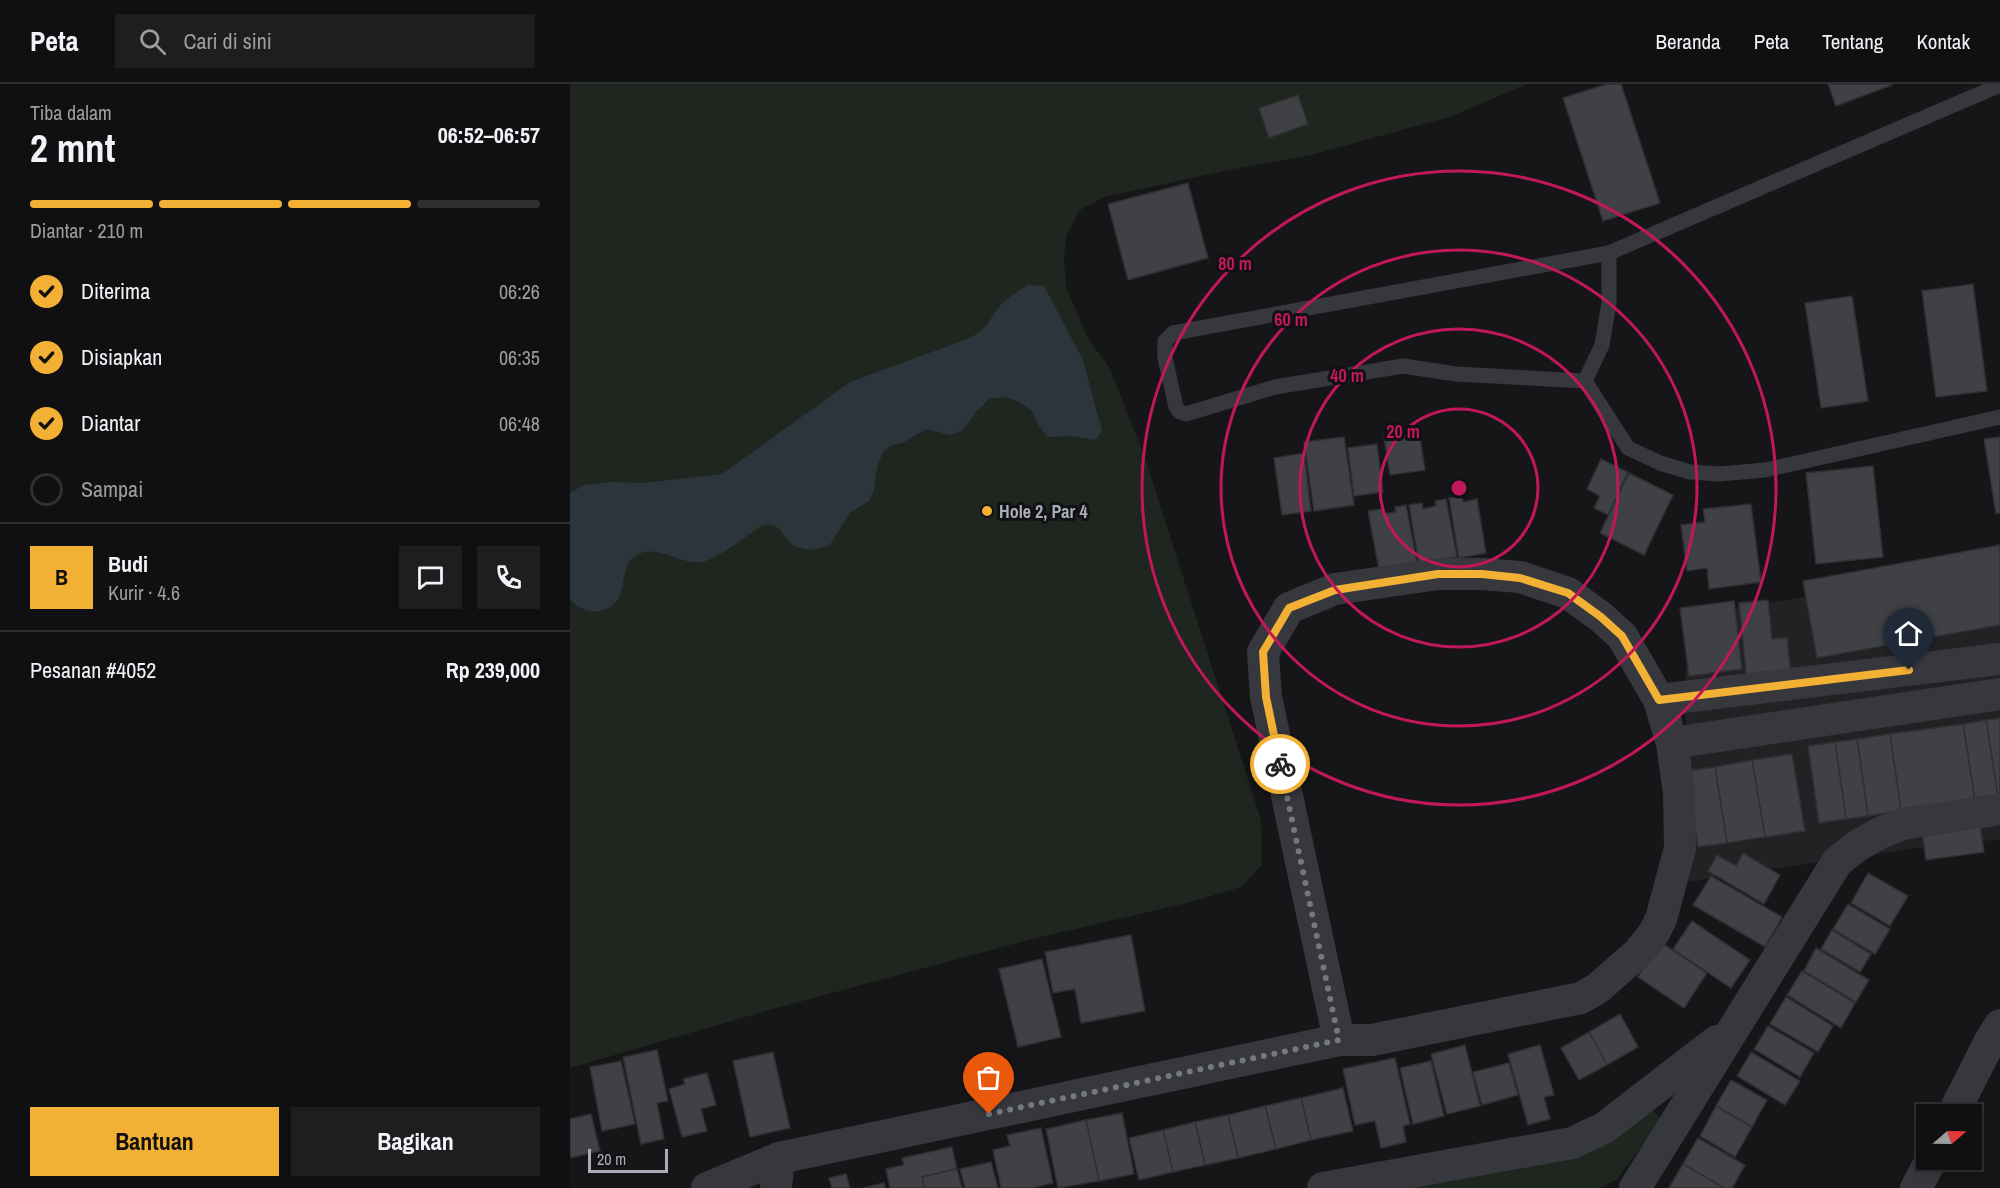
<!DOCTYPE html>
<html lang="id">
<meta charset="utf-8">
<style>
body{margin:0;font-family:"Archivo Narrow",sans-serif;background:#1e1e20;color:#f1f3f6;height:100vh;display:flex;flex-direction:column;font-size:22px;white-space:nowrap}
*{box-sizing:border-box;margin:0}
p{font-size:20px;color:#9c9d9f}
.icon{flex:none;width:33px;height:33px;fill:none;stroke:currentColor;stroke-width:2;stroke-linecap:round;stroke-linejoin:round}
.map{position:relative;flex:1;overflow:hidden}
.details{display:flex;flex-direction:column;background:#101012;width:570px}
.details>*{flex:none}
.needle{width:39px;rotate:70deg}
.buttons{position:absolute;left:1346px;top:1020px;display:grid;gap:12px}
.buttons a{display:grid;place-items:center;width:66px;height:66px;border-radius:0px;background:#101012;box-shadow:0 3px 9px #0003,0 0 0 2px #303032;font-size:30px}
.scale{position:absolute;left:18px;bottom:15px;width:80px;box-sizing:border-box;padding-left:6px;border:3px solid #a8adb8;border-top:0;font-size:16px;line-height:21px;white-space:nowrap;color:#a8adb8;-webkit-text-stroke:4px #111113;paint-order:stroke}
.pin{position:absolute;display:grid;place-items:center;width:51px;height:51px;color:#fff;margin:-62px -26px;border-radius:50% 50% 50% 0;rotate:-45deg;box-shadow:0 0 6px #0007}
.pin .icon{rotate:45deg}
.courier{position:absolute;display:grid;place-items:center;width:60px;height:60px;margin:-30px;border:4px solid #f2b134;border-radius:50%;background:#fff;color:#222;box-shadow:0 2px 8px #0007}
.summary em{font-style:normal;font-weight:800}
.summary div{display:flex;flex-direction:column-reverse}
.summary{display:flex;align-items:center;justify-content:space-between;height:102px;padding:0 30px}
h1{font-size:39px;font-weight:800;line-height:45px}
.bar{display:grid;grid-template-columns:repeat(4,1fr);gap:9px 6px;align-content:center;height:72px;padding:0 30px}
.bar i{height:8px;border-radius:4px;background:#303032}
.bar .on{background:#f2b134}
.bar p{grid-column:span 4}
.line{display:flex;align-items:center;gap:15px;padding:0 30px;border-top:2px solid #303032}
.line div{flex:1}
.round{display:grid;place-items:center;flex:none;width:63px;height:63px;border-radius:0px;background:#1e1e20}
ol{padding:0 30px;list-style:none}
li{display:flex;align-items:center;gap:18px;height:66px}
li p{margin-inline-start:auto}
li .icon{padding:6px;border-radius:50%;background:#f2b134;color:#111;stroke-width:4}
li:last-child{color:#9c9d9f}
li i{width:33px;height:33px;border:3px solid #303032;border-radius:50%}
.cta{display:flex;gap:12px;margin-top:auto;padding:12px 30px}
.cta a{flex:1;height:69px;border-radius:0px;background:#f2b134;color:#111;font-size:24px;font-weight:800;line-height:69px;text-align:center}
.cta a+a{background:#1e1e20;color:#f1f3f6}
header{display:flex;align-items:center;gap:36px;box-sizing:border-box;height:84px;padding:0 30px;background:#101012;border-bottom:2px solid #303032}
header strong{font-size:28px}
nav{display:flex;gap:33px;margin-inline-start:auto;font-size:21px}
.search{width:420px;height:54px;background:#1e1e20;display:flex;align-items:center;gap:15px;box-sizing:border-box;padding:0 21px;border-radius:0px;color:#9c9d9f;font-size:22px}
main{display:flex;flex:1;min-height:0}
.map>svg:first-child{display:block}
.built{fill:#222225}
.green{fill:#1e261f}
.water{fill:#2c353c}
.building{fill:#404145;stroke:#303034;stroke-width:1.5}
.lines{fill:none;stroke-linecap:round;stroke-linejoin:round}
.service{stroke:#37383d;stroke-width:15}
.minor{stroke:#37383d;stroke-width:32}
.done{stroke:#757880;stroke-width:6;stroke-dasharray:0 10.8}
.route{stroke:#f2b134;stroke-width:8}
.ring{fill:none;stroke:#c2185b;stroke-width:3}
.poi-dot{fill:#f2b134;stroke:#111113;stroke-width:2}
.labels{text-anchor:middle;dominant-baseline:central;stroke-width:6;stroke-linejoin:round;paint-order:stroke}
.poi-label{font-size:18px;font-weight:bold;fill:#a8adb8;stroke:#111113;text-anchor:start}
.centre{fill:#c2185b;stroke:#111113;stroke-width:3}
.ring-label{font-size:18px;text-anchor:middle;font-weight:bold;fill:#c2185b;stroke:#111113;stroke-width:6;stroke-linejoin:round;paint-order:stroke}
</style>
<header>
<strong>Peta</strong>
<div class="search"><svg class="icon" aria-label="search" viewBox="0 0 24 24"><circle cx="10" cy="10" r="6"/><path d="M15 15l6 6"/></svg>Cari di sini</div>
<nav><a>Beranda</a><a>Peta</a><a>Tentang</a><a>Kontak</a></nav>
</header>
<main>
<section class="details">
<div class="summary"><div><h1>2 mnt</h1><p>Tiba dalam</p></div><em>06:52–06:57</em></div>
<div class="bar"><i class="on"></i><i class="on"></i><i class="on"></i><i></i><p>Diantar · 210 m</p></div>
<ol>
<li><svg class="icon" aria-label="check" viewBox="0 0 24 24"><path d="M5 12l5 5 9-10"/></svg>Diterima<p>06:26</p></li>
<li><svg class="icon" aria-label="check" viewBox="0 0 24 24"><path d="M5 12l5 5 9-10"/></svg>Disiapkan<p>06:35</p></li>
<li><svg class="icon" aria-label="check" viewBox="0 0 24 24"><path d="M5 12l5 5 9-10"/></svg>Diantar<p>06:48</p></li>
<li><i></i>Sampai</li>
</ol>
<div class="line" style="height:108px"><b class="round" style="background:#f2b134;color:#111">B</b><div><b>Budi</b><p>Kurir · 4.6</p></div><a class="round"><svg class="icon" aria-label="chat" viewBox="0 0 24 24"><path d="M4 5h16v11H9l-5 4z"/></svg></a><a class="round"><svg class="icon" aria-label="phone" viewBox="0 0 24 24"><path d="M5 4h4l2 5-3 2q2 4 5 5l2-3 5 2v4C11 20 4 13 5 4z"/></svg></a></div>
<div class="line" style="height:78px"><div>Pesanan #4052</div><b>Rp 239,000</b></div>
<div class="cta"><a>Bantuan</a><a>Bagikan</a></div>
</section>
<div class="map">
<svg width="1430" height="1104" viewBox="0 0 1430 1104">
<rect width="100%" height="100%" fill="#161618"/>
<path class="built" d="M1430,481v275l-41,2 -289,42 18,-129 -3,-39 2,-100z"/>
<g class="green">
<path d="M0,0h958l-79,33 -138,38 -77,14 -130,28 -24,13 -14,26 -2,24 2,26 21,51 22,30 35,88 117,365 1,45 -21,22 -50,15 -163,38 -252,68 -206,60z"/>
<path d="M1076,1020l16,15 -45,60 -17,9h-234z"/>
</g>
<path class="water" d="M458,201l16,1 39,74 19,71 -7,9 -24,-4 -23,1 -9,-11 -8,-16 -14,-9 -14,-4 -14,2 -12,12 -15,20 -12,4 -23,-6 -25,14 -11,2 -8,7 -6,16 -4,25 -4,8 -18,11 -22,34c-12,4 -22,5 -34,0 -15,-7 -11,-26 -34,-20 -15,10 -43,33 -59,36 -21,4 -48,-21 -68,-5 -12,10 -9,25 -14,38 -5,15 -26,21 -39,13 -4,-2 -8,-6 -11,-9v-106l14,-8 27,-3 33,1 78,-9 128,-92 120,-44c19,-11 15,-12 27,-28 8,-11 19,-18 31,-25z"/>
<g class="building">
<path d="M1037,0h14l39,119 -57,18 -40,-123z"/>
<path d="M1258,0h63l1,1 -56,21z"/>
<path d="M728,11l10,29 -39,14 -10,-30z"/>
<path d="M618,99l20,75 -80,22 -20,-76z"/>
<path d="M1403,200l14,107 -51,6 -14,-106z"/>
<path d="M1282,212l16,105 -47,7 -16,-105z"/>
<path d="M849,347l6,39 -35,5 -6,-38z"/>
<path d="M774,353l10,68 -40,6 -10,-69z"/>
<path d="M1430,353v76l-4,1 -12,-75z"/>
<path d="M807,360l6,48 -29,4 -6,-48z"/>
<path d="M734,369l7,58 -29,4 -8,-57z"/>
<path d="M1031,375l27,13 -20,43 -14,-7 6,-12 -13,-7z"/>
<path d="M1303,382l10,91 -67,7 -10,-91z"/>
<path d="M1059,389l44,22 -29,60 -44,-22z"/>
<path d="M892,412l1,6 14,-3 9,54 -27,5 -10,-60z"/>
<path d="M876,415l11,58 -38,7 -10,-59 13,-2 1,6 13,-3 -1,-5z"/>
<path d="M1181,420l10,78 -52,7 -2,-21 -20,3 -6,-46 24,-3 -2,-13z"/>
<path d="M836,421l11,58 -38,7 -11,-59 14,-2 1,5 13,-2 -1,-5z"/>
<path d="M1430,461v80l-183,33 -14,-77z"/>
<path d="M1198,516l4,39 15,-1 4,38 -44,5 -8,-78z"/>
<path d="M1164,517l8,68 -53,7 -9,-68z"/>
<path d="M1430,634v79h-2l-12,-77z"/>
<path d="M1416,636l12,77 -23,4 -12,-77z"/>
<path d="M1393,640l12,77 -74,10 -11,-77z"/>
<path d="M1320,650l11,77 -33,5 -11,-77z"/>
<path d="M1287,655l11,77 -22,3 -11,-77z"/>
<path d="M1265,658l11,77 -27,4 -11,-77z"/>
<path d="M1222,670l13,77 -40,6 -13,-77z"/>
<path d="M1182,676l13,77 -38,6 -12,-76z"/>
<path d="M1145,683l12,76 -29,4 -12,-76z"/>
<path d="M1410,740l4,28 -58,8 -4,-28z"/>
<path d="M1173,769l37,22 -16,29 -56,-33 9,-16 19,11z"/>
<path d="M1298,789l40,23 -18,30 -39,-23z"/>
<path d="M1141,792l71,41 -17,30 -72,-42z"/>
<path d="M1278,820l42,25 -15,25 -42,-25z"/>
<path d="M1122,837l58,39 -19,28 -58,-39z"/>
<path d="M1262,846l39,24 -11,18 -39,-23z"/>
<path d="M561,851l14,76 -64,12 -6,-34 -22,4 -8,-41z"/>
<path d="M1084,854l53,35 -23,35 -46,-31 14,-21z"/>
<path d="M1246,864l53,32 -13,22 -52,-31z"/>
<path d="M472,875l19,78 -43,10 -19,-78z"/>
<path d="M1232,887l53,32 -14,25 -54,-33z"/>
<path d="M1216,913l47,29 -15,26 -48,-28z"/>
<path d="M1050,930l18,33 -31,18 -18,-33z"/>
<path d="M1198,942l46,27 -14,24 -46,-28z"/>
<path d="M1019,948l18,33 -28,15 -18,-32z"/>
<path d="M895,961l15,61 -33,8 -16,-60z"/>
<path d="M970,961l14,50 -10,2 6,22 -22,6 -20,-71z"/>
<path d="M87,966l11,51 -11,2 7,36 -23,5 -18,-87z"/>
<path d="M203,968l17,76 -40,9 -17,-76z"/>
<path d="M1181,968l49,29 -15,24 -48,-29z"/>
<path d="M825,974l15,66 -7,2 3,16 -25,6 -6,-27 -20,4 -12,-56z"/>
<path d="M51,977l14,63 -33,7 -12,-64z"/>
<path d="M861,977l13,55 -31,8 -13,-56z"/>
<path d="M939,979l9,32 -36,10 -9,-33z"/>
<path d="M137,989l9,32 -15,4 6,22 -25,6 -13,-48 16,-5 -2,-5z"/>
<path d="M1161,996l36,20 -15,27 -36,-21z"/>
<path d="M773,1004l10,43 -42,9 -10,-42z"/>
<path d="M731,1014l10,42 -35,9 -11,-43z"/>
<path d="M695,1022l11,43 -38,9 -10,-43z"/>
<path d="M1146,1022l36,21 -17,30 -35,-21z"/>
<path d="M552,1029l12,61 -35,7 -13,-61z"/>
<path d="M21,1030l9,37 -30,7v-39z"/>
<path d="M658,1031l10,43 -33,7 -10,-43z"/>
<path d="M516,1036l13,61 -41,7 -12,-59z"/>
<path d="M625,1038l10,43 -32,7 -10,-42z"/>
<path d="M471,1044l12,55 -21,5h-31l-8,-38 17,-4 -3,-11z"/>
<path d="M593,1046l10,42 -34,8 -10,-42z"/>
<path d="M1128,1054l47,27 -13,23h-8l-41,-24z"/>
<path d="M382,1063l5,22 -35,8 2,11h-34l-4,-19 18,-4 -2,-7z"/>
<path d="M421,1078l7,26h-33l-5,-19z"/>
<path d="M1113,1080l41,24h-55z"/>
<path d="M387,1085l5,19h-38l-2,-11z"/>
<path d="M276,1090l4,14h-18l-3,-10z"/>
<path d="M314,1099l1,5h-22z"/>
</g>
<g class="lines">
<g class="service">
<path d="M1015,297l-129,-7 -53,-8 -128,21 -89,27 -6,-2 -4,-5 -11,-49v-17l8,-8 436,-80 391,-168"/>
<path d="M1015,297l43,67 32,15 30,9 29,2 46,-4 235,-53"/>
<path d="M1015,297l17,-36 7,-42v-50"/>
</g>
<g class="minor">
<path d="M868,490h44l38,3 48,16 33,24 21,19 37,64 13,43 7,50 1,55 -19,71 -7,14 -16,20 -40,35 -17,10 -209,42h-33l-73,-343 -3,-45 26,-44 46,-19z"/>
<path d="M1089,616l341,-41"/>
<path d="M1102,659l328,-49"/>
<path d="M1383,1030l37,-73 10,-16"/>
<path d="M137,1104l72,-30"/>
<path d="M206,1104l3,-30 560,-118"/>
<path d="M753,1104l249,-45 32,-15 113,-87"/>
<path d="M1065,1104l202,-326 20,-16 23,-13 23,-9 97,-15"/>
<path d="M1346,1104l15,-28"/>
</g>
</g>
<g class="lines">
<path class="done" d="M419,1030l350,-74 -59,-276"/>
<path class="route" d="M710,680l-14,-67 -3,-45 26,-44 46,-18 103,-16h44l38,4 48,15 33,24 21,19 37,64 250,-30"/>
</g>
<g class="ring">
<circle cx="889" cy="404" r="79"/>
<circle cx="889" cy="404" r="159"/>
<circle cx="889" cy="404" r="238"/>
<circle cx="889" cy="404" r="317"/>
</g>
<circle class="poi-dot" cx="417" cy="427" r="6"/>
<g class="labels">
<g class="poi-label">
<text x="429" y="427">Hole 2, Par 4</text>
</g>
</g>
<circle cx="889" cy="404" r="9" class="centre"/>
<g class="ring-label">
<text x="665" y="186">80 m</text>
<text x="721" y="242">60 m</text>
<text x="777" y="298">40 m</text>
<text x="833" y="354">20 m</text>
</g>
</svg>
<div class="buttons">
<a><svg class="needle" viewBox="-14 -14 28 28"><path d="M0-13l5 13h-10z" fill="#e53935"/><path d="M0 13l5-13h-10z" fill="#9c9d9f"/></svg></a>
</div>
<div class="scale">20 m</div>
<div class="pin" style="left:419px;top:1030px;background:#ea580c"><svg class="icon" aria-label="bag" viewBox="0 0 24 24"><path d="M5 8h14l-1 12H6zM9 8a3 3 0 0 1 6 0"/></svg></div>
<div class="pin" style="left:1339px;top:586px;background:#1f2937"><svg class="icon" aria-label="home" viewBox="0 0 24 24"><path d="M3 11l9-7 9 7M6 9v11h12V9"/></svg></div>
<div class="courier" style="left:710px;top:680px"><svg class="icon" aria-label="bike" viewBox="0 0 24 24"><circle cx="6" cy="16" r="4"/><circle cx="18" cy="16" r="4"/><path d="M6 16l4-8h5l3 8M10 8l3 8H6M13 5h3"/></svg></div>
</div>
</main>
